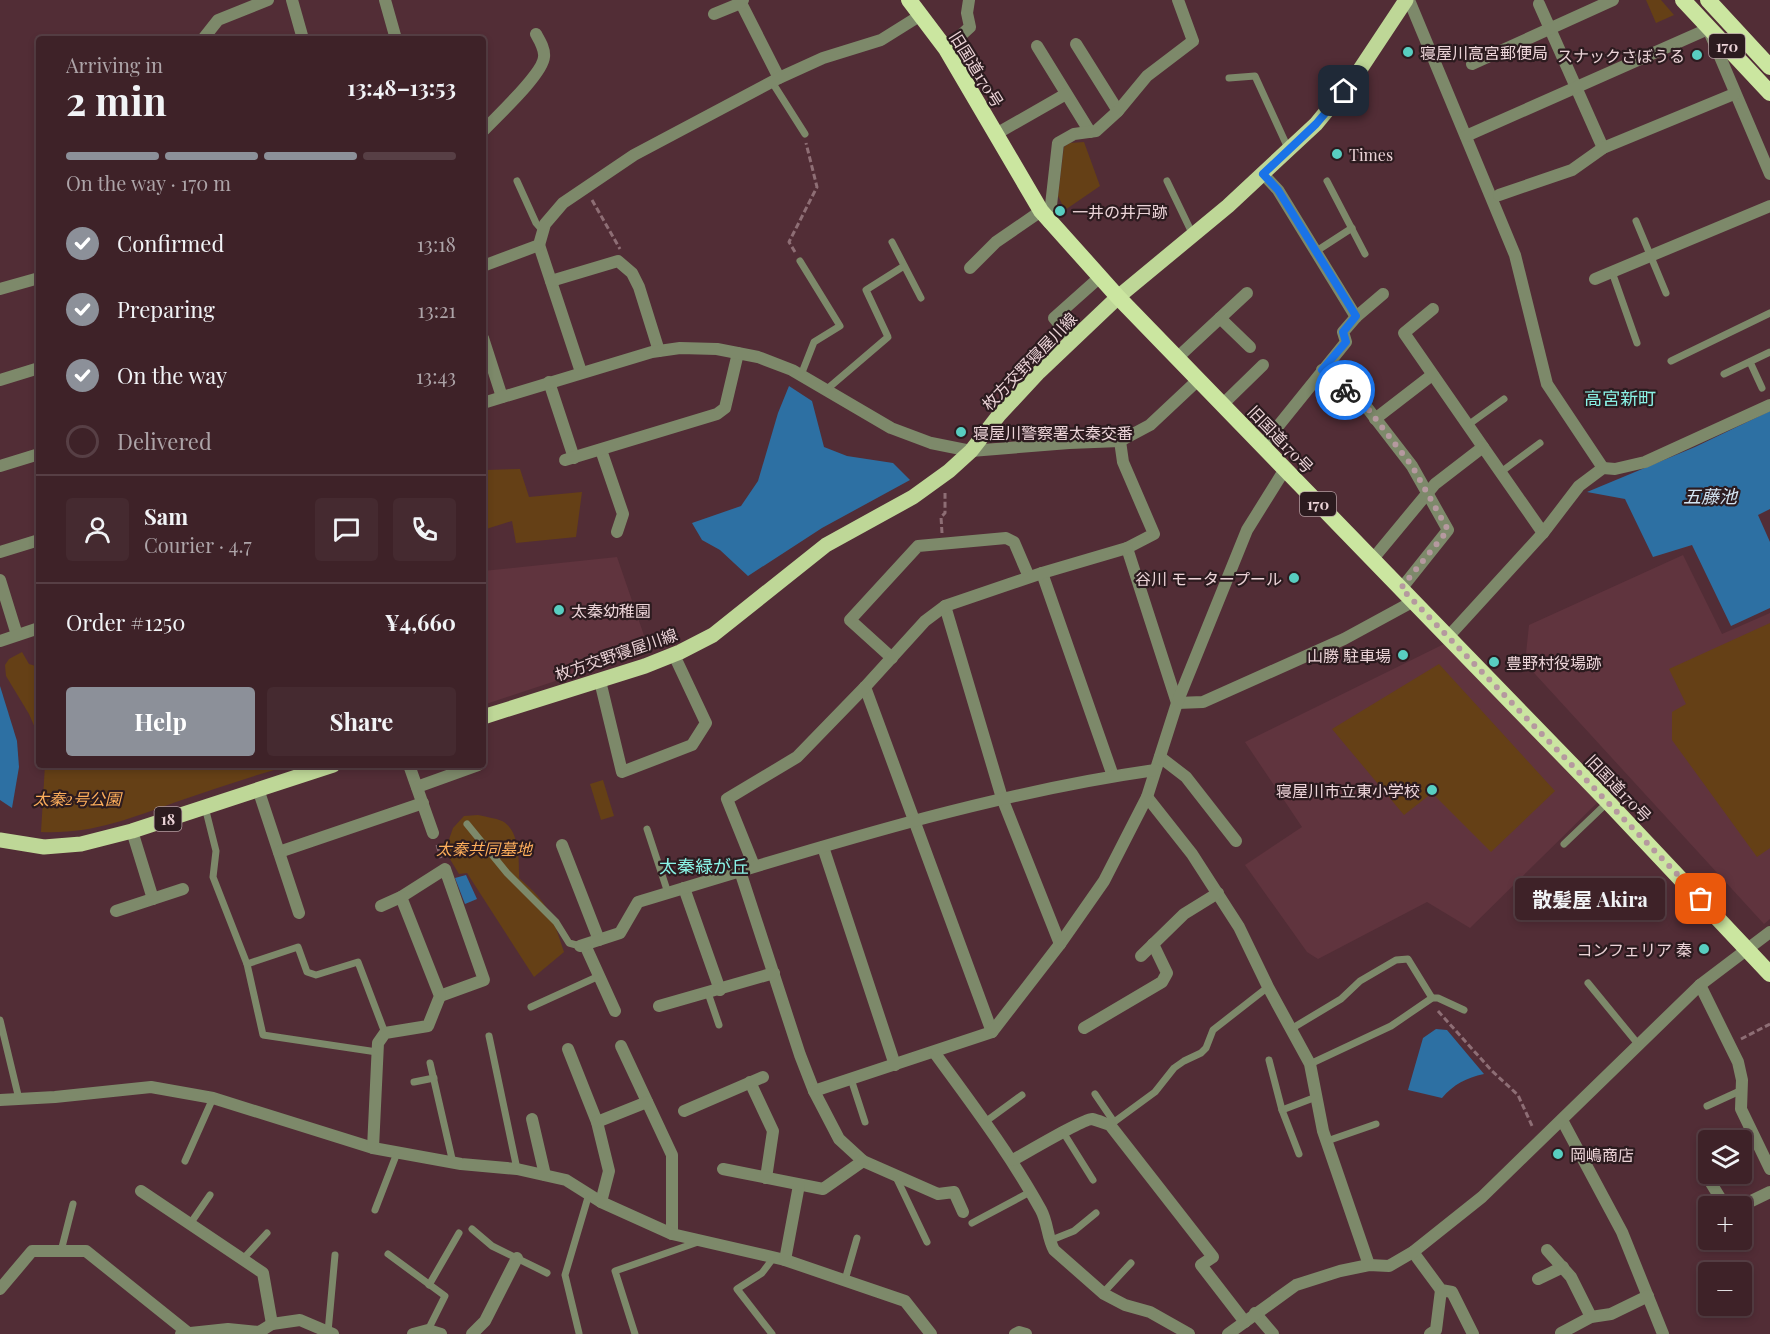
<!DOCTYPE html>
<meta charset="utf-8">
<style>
body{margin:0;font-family:"Playfair Display","Noto Sans JP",serif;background:#452a30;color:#f1f3f6;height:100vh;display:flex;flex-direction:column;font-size:22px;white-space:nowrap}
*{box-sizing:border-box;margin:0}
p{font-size:20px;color:#ada4a8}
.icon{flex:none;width:33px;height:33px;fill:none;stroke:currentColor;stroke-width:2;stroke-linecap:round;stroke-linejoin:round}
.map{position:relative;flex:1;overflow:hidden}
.details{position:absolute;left:36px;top:36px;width:450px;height:732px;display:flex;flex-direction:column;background:#3e2228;border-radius:6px;box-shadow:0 3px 9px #0003,0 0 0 2px #573f45}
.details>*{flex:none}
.tools{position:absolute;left:1698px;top:1130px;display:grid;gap:12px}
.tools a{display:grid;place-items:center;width:54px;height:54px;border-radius:6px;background:#3e2228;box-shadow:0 3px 9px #0003,0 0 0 2px #573f45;font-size:30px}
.pin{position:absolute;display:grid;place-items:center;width:51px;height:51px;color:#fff;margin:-26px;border-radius:12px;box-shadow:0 3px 9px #0006}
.courier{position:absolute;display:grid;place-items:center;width:60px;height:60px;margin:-30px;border:4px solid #1a73e8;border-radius:50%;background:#fff;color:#222;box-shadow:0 2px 8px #0007}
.bubble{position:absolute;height:42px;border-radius:6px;background:#3e2228;box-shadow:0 3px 9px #0003,0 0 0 2px #573f45;font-size:20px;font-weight:700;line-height:42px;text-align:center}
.head em{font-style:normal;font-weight:700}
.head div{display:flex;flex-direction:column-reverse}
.head{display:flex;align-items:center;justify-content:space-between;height:102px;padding:0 30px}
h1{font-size:39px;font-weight:700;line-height:45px}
.bar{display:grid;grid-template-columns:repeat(4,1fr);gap:9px 6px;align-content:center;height:72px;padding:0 30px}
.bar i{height:8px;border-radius:4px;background:#573f45}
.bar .active{background:#8c9099}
.bar p{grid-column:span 4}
.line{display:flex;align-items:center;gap:15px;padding:0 30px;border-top:2px solid #573f45}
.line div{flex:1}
.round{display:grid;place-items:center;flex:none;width:63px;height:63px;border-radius:6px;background:#452a30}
ol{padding:0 30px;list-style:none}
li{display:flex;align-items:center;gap:18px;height:66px}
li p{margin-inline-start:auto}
li .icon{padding:6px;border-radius:50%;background:#8c9099;color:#fff;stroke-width:4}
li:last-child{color:#ada4a8}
li i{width:33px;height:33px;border:3px solid #573f45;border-radius:50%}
.cta{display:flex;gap:12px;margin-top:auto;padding:12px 30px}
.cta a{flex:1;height:69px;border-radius:6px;background:#8c9099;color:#fff;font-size:24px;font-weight:700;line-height:69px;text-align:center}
.cta a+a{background:#452a30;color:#f1f3f6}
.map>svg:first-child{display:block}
.built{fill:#60343e}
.green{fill:#654016}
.water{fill:#2d70a3}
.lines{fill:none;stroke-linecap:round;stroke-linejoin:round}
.path{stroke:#8e6e75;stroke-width:3;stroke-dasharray:6 3;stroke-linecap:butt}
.service{stroke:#7d896a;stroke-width:7}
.minor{stroke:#7d896a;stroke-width:12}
.tertiary{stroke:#7d896a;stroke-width:12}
.primary{stroke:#bed797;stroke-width:15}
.trunk{stroke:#cbe6a0;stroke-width:16}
.done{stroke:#b5999f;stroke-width:6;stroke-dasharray:0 10.8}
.route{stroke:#1a73e8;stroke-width:8}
.poi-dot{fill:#58cec1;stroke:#2c1b1f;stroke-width:2}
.labels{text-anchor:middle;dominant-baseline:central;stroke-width:4.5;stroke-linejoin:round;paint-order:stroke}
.shield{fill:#2c1b1f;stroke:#b29ca0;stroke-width:1.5}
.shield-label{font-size:15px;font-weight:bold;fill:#ebd3d7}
.poi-label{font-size:16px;fill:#ebd3d7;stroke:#2c1b1f;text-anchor:start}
.street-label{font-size:16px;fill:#ebd3d7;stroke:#2c1b1f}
.park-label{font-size:16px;font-style:italic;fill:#fdae5b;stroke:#2c1b1f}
.neighbourhood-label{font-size:18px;fill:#8af3e6;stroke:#2c1b1f}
.water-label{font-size:18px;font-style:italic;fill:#d3e4f2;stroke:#2c1b1f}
</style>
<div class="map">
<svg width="1770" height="1334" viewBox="0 0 1770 1334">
<rect width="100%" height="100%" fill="#522d36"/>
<g class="built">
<path d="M1683,555l39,79 48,-21v306l-6,5 -239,-261 4,-38z"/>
<path d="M617,557l32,93 -166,55v-134z"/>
<path d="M1444,644l154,158 -128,126 -43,-26 -109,57 -11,-7 -62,-87 57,-38 -57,-85z"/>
</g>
<g class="green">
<path d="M1646,0h15l13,15 -18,8z"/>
<path d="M1084,142l16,44 -35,24 -7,-14 6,-49 6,-4z"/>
<path d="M483,459l3,11 34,-1 9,28 53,-5 -6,45 -60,6 -4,-22 -29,9z"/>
<path d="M1770,623v225l-13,9 -85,-117v-28l14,-8 -17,-35z"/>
<path d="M22,652l7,12 10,3v70l-10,-23 -23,-38 -1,-11 4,-6z"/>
<path d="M1439,664l116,127 -64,61 -59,-59 -28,22 -72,-86z"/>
<path d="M45,765h246c-39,11 -77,24 -115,37 -48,17 -83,32 -135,30z"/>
<path d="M603,780l11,36 -13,4 -11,-36z"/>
<path d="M478,815c8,2 17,3 24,6 18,9 17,40 17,57 30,26 33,37 45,74l-30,25 -67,-104 -8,1 -14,-23 8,-23 11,-12z"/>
</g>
<g class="water">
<path d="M789,386l23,15 12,46 23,9 46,7 17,17 -88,48 -74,48 -28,-26 -18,-10 -10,-17 49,-17 17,-25 20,-68z"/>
<path d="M1770,411v98l-12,6 12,27v66l-39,18 -39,-81 -39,12 -28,-58 -38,-7 108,-45z"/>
<path d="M0,686l17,55 2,26 -7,41 -12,-8z"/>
<path d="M466,875l11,24 -12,5 -10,-26z"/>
<path d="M1436,1029l11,1 37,44c-18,4 -30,10 -42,24l-34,-8 15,-52z"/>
</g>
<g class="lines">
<g class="path">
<path d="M592,200l28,49"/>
<path d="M795,252l-6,-10 28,-55 -11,-44"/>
<path d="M942,533l-1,-16 4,-4v-20"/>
<path d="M437,845l4,13"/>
<path d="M1438,1011l54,60 26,24 15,33"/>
<path d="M1741,1039l29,-15"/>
</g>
<g class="service">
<path d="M1229,78l26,-2 33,72"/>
<path d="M772,82l33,52"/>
<path d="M517,181l19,42 7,8"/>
<path d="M1167,181l26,54"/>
<path d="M1327,181l38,73"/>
<path d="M1636,221l30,72"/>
<path d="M892,242l29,56"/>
<path d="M1315,252l37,-24"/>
<path d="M800,261l40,65 -26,16 -13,33"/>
<path d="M1612,272l25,71"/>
<path d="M1671,361l99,-48"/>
<path d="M1750,362l12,26"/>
<path d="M1724,374l46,-22"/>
<path d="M826,390l62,-53 -22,-47 38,-24"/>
<path d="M1468,425l36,-26"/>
<path d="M1501,472l39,-29"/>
<path d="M205,807l11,44 -3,26 34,87 16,71 114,17"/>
<path d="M467,824l40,49 49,49 13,21 11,3"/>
<path d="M647,829l21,64"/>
<path d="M1564,844l44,-42"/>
<path d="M247,964l51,-17 9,25 9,3 42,-13 27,71"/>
<path d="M1588,983l50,61"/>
<path d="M708,993l11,32"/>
<path d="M531,1007l68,-31"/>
<path d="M0,1020l19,79"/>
<path d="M1291,1029l50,-30 19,-18 36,-21 12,-1 24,39"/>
<path d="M489,1036l28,133"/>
<path d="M1269,1060l13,50 17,44"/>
<path d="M430,1063l23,100"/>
<path d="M1310,1064l81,-38 41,-28h6l26,12"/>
<path d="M851,1079l14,43"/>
<path d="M414,1082l20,-4"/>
<path d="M1095,1094l19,28"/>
<path d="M1707,1106l35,-16"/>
<path d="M1282,1110l34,-13"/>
<path d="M985,1122l37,-27"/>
<path d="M1110,1125l45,-33 19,-24 10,-7 17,-8 5,-5 7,-18 55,-43"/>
<path d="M1063,1132l30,48"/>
<path d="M1327,1141l49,-17"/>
<path d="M185,1161l28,-63"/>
<path d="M896,1177l31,65"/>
<path d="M375,1210l22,-57"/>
<path d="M972,1223l58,-31"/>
<path d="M190,1224l20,-29"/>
<path d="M472,1229l20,17 55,27"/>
<path d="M1049,1241l25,-10 22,-18"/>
<path d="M61,1251l12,-47"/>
<path d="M388,1254l57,42 -17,34"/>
<path d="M243,1259l24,-26"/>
<path d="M845,1280l12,-42"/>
<path d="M429,1285l30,-52"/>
<path d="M1103,1293l28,-30"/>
<path d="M328,1332l7,-77"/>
<path d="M579,1333l-14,-58 24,-81"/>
<path d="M635,1334l-20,-63 83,-29"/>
<path d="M772,1334l-35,-45 25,-16 12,-16"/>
</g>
<g class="minor">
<path d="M292,0l11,39"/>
<path d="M385,0l11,39"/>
<path d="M1409,0l106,255 32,129 56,84"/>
<path d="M741,3l38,75"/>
<path d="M1539,4l64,144"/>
<path d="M714,14l27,-11 2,-3"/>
<path d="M1709,31l61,143"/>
<path d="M203,39l15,-19 50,-20"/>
<path d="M1076,44l42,67"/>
<path d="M1037,46l53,86"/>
<path d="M946,49l24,-22 -3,-14 2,-13"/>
<path d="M1472,64l141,-64"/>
<path d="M483,131c14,-15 60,-57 61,-74 1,-8 -4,-16 -8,-23"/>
<path d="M996,134l70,-40"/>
<path d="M1466,136l242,-107"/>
<path d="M1263,174l15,16 78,127"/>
<path d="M1499,195l73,-25 31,-22 131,-54"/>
<path d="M1049,223l9,-80 16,-9 22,-3 22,-20 29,-35 46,-35 -15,-41"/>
<path d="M539,245l42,127"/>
<path d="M483,266l56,-21 6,-21 18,-21 71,-48 145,-77 44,-20 58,-18 40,-25"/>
<path d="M970,268l26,-26 45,-31"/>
<path d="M1595,279l175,-73"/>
<path d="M551,281l67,-20 14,12 7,14 20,64"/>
<path d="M0,289l39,-11"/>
<path d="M1433,309l-29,24 79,114"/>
<path d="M1220,318l30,29"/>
<path d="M483,338l19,59"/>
<path d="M1072,340l-18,-22 46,-41"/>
<path d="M1177,358l70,-65"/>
<path d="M1322,370l22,19 14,7 54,70 36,64 -47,59"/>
<path d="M0,380l39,-12"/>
<path d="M549,382l25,76"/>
<path d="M1223,404l40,-39"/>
<path d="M1375,419l57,-44"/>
<path d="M1120,441l3,21 31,72 -27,14 50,155 26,-1 141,-63 68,-37"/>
<path d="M1262,446l84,-104 -3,-10 13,-15 27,-23"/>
<path d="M601,450l22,64 -6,18"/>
<path d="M565,460l152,-46 8,-6 13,-55"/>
<path d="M0,466l39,-12"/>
<path d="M1372,560l63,-76 48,-37 60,86 36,-47 24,-18 12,1 30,-7 125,-57"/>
<path d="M1042,573l71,203"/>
<path d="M0,580l17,55"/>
<path d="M945,606l57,192 58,146"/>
<path d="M1448,637l95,-104"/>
<path d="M0,641l39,-13"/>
<path d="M892,658l-42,-38 68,-74 88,-8 8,4 15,35"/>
<path d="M600,681l22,91 70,-27 14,-22 -32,-68"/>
<path d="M865,687l127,345"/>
<path d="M1160,757l26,20 50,64"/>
<path d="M409,765l24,68"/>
<path d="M417,787l61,-22"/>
<path d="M258,789l41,124"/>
<path d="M1147,797l45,57 47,73 29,60 42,77 13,67 46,134"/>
<path d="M132,831l21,68"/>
<path d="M562,845l37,95"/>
<path d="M823,847l72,218"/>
<path d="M279,852l144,-49"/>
<path d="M754,866l-27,-67 70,-42 68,-70 60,-66 20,-15 97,-33 85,-25"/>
<path d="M740,871l60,184 14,36 178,-59 68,-88 44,-63 43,-84 30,-94 70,-173 38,-61"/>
<path d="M684,888l36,102"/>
<path d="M381,906l20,-9 44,-28 39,111 -44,16"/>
<path d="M116,911l67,-22"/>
<path d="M585,945l30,66"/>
<path d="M580,946l40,-13 18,-31c170,-51 341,-107 517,-132"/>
<path d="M1141,956l43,-42 34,-21"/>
<path d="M1700,985l38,77 4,18 -1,29 29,60"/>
<path d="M659,1006l115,-33"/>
<path d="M1084,1028l78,-46 5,-9 -14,-29"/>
<path d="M621,1046l51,109v79"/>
<path d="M568,1049l29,73 12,49 -8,31"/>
<path d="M934,1052c38,52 76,102 107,158 7,13 6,27 13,40l50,44 21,11 25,7 39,22"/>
<path d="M750,1082l23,49 -7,47"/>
<path d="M814,1091l25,48 24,22 75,33 16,-2 9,20"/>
<path d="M0,1100l55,-3 96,-10 62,11 160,50 88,16 56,5 49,11 35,22 71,32 113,26 120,41 26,33"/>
<path d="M684,1111l79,-34"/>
<path d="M532,1119l13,56"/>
<path d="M1562,1120l60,112 41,102"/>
<path d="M597,1122l50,-20"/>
<path d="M373,1148l5,-105 7,-10 43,-7 12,-30 -39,-99"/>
<path d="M1013,1160c13,-7 70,-41 79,-41 5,1 12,4 18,6l103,132 -12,8 44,57"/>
<path d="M723,1169l100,20 40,-28"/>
<path d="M1711,1183l14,23"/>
<path d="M141,1191l122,82 9,51"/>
<path d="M1741,1206l29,-14"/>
<path d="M1547,1250l24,27 20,40"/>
<path d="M1413,1252l28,38 11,2 21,42"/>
<path d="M785,1260l14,-75"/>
<path d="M1538,1279l25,-12"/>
<path d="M0,1289l32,-38h54l101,81"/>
<path d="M1255,1313l18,21"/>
<path d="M1561,1333l30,-16 20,-3 37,-18"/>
<path d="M181,1334l47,-5 31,3 13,-8 28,-4 33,14"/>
<path d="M413,1334l15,-4 13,4"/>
<path d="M472,1334l13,-13 32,-63"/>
<path d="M1015,1334l4,-2 7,2"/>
<path d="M1228,1334l68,-49 44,-14 29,-6 20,1 24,-14 69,-55 218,-212 70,-53"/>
<path d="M1430,1334l6,-4 5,-40"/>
</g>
<g class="tertiary">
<path d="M483,403l169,-51 28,-4 37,1 41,8 34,13 99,58 40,15 40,8 98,-8 51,-2 30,-16 48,-45"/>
<path d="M0,552l39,-12"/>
</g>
<g class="primary">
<path d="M483,717l162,-51 35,-14 33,-17 113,-90 87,-48 36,-26 22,-20 28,-36 40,-43 79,-75 110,-91 88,-82 41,-50 49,-74"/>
<path d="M0,840l44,7 37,-3 51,-13 201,-66"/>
</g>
<g class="trunk">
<path d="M909,0l37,49 95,162 77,86 490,505 162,172"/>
<path d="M1683,0l87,93"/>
<path d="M1708,0l62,67"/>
</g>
</g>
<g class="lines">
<path class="done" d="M1345,390l13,6 54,70 36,64 -47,58 300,311"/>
<path class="route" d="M1344,91l-28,33 -53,50 15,16 78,126 -13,16 3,10 -24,28 23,20"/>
</g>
<g class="poi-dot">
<circle cx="1408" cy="52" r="6"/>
<circle cx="1697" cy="55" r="6"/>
<circle cx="1337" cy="154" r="6"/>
<circle cx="1060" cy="211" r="6"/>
<circle cx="961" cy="432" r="6"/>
<circle cx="1294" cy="578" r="6"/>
<circle cx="559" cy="610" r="6"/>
<circle cx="1403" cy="655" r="6"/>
<circle cx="1494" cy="662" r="6"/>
<circle cx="1432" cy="790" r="6"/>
<circle cx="1704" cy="949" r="6"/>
<circle cx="1558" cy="1154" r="6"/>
</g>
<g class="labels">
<g class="shield">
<rect x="1709" y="34" width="36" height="24" rx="4.5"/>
<rect x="1300" y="492" width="36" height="24" rx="4.5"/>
<rect x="154.5" y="807" width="27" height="24" rx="4.5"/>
</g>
<g class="shield-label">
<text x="1727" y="46">170</text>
<text x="1318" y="504">170</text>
<text x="168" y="819">18</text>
</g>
<g class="poi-label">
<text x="1420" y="52">寝屋川高宮郵便局</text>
<text x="1685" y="55" text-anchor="end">スナックさぼうる</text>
<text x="1349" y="154">Times</text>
<text x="1072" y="211">一井の井戸跡</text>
<text x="973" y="432">寝屋川警察署太秦交番</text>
<text x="1282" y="578" text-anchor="end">谷川 モータープール</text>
<text x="571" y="610">太秦幼稚園</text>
<text x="1391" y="655" text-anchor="end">山勝 駐車場</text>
<text x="1506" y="662">豊野村役場跡</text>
<text x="1420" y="790" text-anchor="end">寝屋川市立東小学校</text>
<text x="1692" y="949" text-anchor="end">コンフェリア 秦</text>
<text x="1570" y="1154">岡嶋商店</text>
</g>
<g class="street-label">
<text transform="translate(977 69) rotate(58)">旧国道170号</text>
<text transform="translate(1029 361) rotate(-46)">枚方交野寝屋川線</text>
<text transform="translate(1281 439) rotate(46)">旧国道170号</text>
<text transform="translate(616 654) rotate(-19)">枚方交野寝屋川線</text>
<text transform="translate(1619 788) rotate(46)">旧国道170号</text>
</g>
<g class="park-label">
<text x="77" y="798">太秦2号公園</text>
<text x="484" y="848">太秦共同墓地</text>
</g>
<g class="neighbourhood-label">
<text x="1620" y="398">高宮新町</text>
<text x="704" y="866">太秦緑が丘</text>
</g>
<g class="water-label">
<text x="1710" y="496">五藤池</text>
</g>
</g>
</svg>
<div class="tools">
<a><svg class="icon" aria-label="layers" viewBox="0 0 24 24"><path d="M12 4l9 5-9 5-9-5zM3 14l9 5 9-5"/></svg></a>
<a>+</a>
<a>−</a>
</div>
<div class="pin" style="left:1701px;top:899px;background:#ea580c"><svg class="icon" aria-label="bag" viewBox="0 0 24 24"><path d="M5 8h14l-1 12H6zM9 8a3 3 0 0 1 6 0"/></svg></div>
<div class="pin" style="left:1344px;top:91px;background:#1f2937"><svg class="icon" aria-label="home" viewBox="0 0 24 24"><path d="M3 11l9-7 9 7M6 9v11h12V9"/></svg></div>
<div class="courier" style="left:1345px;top:390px"><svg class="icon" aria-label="bike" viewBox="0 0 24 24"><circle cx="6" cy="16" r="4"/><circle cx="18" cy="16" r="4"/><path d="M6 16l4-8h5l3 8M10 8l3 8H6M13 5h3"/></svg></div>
<div class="bubble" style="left:1515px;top:878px;width:150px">散髪屋 Akira</div>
<section class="details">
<div class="head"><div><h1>2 min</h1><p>Arriving in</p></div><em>13:48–13:53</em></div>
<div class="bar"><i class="active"></i><i class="active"></i><i class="active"></i><i></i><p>On the way · 170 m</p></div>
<ol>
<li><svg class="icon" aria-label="check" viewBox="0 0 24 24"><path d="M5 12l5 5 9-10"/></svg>Confirmed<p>13:18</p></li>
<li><svg class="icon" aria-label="check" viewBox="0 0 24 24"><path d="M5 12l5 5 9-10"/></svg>Preparing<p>13:21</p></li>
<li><svg class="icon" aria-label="check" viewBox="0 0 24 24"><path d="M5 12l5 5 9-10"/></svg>On the way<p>13:43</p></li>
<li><i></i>Delivered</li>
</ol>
<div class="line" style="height:108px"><a class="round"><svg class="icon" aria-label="person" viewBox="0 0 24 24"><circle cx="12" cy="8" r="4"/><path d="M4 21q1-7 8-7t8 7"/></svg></a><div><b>Sam</b><p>Courier · 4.7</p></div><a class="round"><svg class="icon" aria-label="chat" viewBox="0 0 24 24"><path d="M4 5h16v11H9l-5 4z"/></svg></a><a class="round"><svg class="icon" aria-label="phone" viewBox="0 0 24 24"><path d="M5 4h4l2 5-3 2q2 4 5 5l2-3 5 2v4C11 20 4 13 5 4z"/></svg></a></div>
<div class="line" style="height:78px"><div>Order #1250</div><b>¥4,660</b></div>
<div class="cta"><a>Help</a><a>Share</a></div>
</section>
</div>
